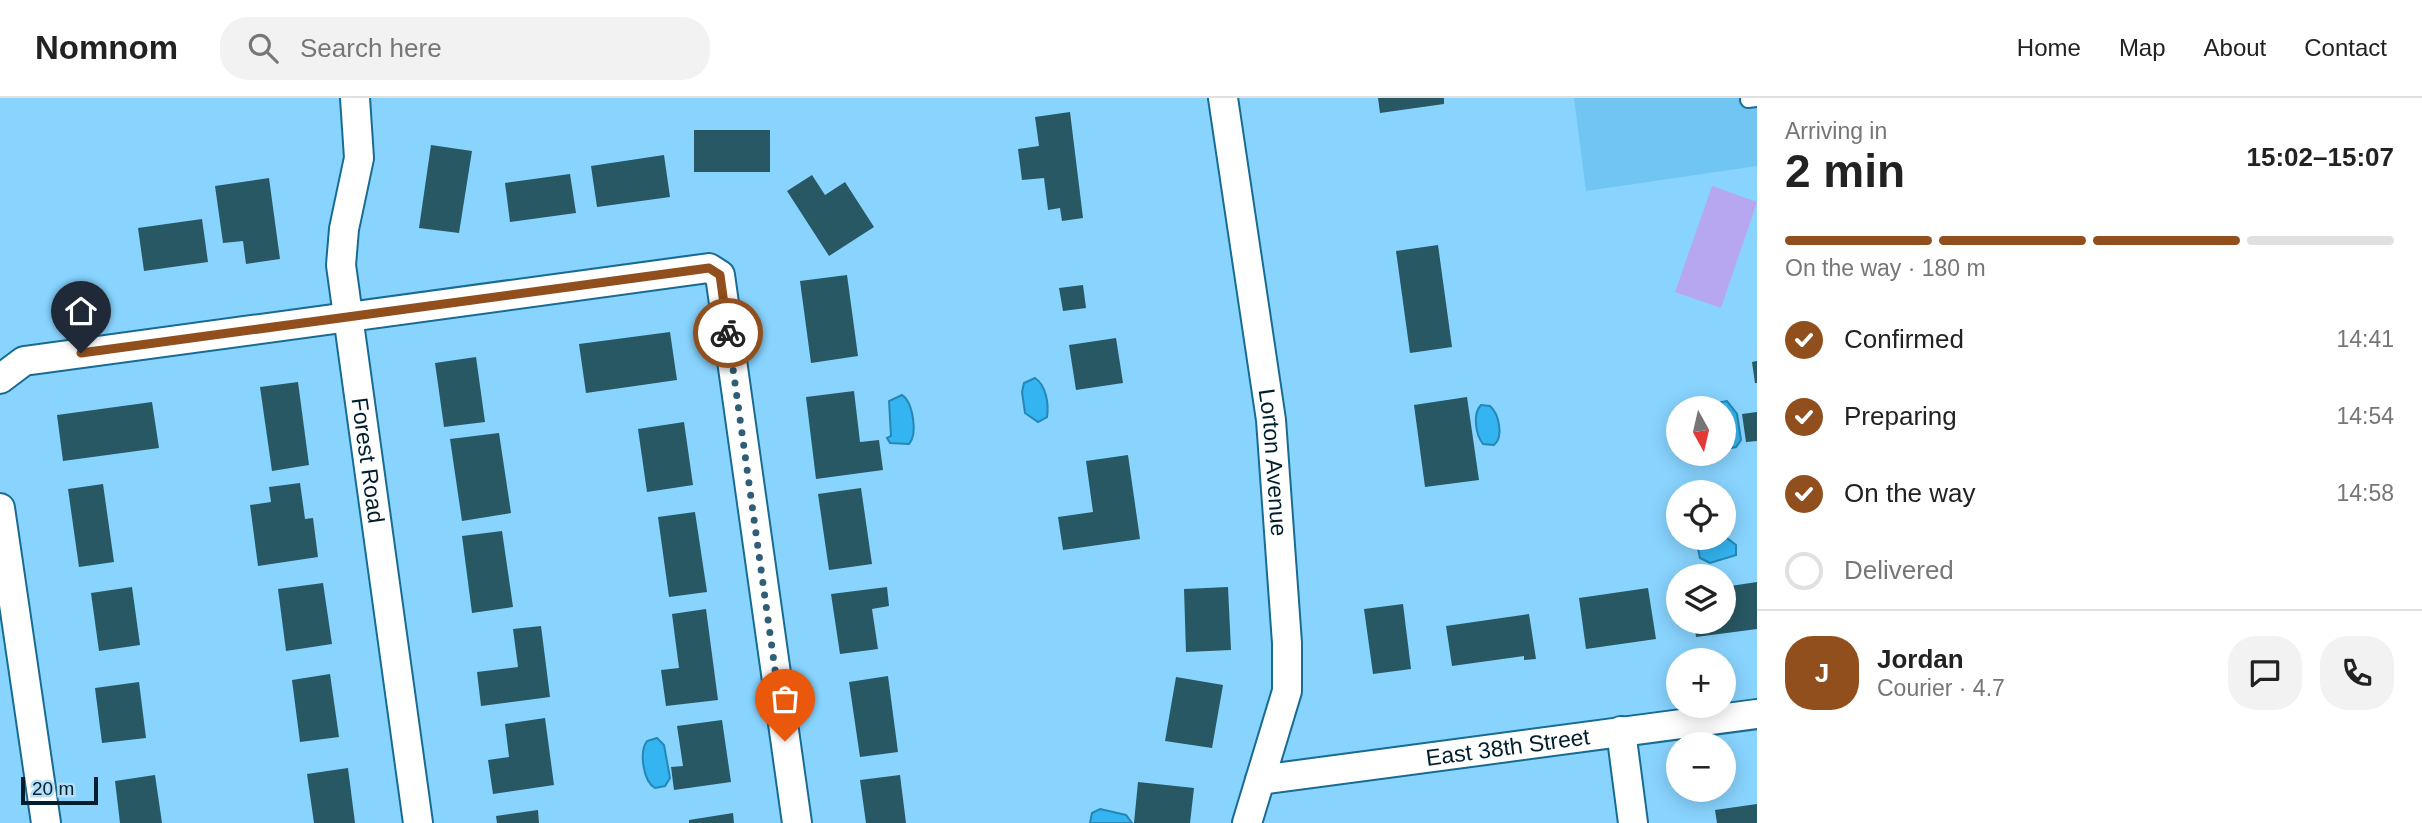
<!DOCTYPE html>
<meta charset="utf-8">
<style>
body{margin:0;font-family:Arial,sans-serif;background:#f2f2f2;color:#222;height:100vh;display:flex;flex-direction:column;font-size:26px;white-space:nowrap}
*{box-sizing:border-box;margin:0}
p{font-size:23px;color:#767676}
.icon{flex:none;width:38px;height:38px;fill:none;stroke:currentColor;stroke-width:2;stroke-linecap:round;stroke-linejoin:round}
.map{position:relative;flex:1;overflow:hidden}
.panel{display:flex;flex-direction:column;background:#fff;width:665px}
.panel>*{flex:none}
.needle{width:46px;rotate:172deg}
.tools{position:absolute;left:1666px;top:298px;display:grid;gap:14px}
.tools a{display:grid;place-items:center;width:70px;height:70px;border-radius:50%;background:#fff;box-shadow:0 4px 18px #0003;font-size:35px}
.scale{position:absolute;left:21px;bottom:18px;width:77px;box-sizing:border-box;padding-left:7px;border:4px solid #001e2e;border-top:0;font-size:19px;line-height:24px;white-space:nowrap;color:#001e2e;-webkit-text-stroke:5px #b2def7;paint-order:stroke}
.pin{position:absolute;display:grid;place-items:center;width:60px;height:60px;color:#fff;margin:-72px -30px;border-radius:50% 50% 50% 0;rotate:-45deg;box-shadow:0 0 7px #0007}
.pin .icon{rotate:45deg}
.courier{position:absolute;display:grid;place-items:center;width:70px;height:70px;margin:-35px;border:5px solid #914f1d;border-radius:50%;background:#fff;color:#222;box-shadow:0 2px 9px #0007}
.headline em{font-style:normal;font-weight:800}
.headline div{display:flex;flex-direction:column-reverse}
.headline{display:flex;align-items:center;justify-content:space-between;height:119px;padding:0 28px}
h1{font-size:46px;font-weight:800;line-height:52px}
.bar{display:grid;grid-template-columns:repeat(4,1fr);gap:10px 7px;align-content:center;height:84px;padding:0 28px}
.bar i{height:9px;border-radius:5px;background:#e0e0e0}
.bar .on{background:#914f1d}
.bar p{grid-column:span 4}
.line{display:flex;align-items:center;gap:18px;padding:0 28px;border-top:2px solid #e0e0e0}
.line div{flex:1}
.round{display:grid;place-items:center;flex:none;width:74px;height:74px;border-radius:28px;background:#f2f2f2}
ol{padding:0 28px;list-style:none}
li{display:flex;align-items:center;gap:21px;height:77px}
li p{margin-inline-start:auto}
li .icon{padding:7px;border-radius:50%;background:#914f1d;color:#fff;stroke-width:4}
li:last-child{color:#767676}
li i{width:38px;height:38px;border:4px solid #e0e0e0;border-radius:50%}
header{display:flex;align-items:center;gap:42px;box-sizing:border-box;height:98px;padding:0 35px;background:#fff;border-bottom:2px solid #e0e0e0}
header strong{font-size:33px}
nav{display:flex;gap:38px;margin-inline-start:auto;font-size:24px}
.search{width:490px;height:63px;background:#f2f2f2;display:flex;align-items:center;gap:18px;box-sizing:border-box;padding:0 24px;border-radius:28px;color:#767676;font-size:26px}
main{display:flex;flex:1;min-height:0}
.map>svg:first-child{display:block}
.built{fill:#71c5f2}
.green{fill:#b7a7f0}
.water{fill:#34b4f0;stroke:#2487b6;stroke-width:2}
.building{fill:#285863}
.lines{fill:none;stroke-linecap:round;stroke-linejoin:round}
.lane-casing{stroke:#186b91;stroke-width:18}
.street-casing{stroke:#186b91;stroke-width:32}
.lane{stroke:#fff;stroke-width:14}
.street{stroke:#fff;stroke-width:28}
.done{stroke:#305e77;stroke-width:7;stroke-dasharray:0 12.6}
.route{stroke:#914f1d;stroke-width:9}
.labels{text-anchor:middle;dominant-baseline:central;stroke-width:7;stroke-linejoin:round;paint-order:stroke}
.street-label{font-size:23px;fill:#001e2e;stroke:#b2def7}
</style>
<header>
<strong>Nomnom</strong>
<div class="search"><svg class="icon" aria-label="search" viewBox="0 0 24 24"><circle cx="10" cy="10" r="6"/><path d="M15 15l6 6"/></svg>Search here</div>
<nav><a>Home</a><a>Map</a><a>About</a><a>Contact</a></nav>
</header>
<main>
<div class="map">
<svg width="1757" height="725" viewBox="0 0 1757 725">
<rect width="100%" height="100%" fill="#88d4ff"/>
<path class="built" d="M1574,0h183v68l-171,25z"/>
<path class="green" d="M1712,88l45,16 -36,106 -46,-16z"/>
<g class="water">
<path d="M1035,280c11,7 14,26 12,39l-9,5 -13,-9 -3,-21 2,-9z"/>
<path d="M902,297c11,7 16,39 7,49l-19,-1 -3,-5 4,-2 -2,-35z"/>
<path d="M1727,303l10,13 4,26 -5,7 -10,2 -2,-41h-4l1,-6z"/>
<path d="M1481,307l9,1c9,8 14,31 4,39l-11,-1c-7,-9 -11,-30 -2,-39z"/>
<path d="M1727,440l9,7v10l-26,8 -10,-5 -2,-9 5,-7z"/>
<path d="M657,640l7,7 6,33 -5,8 -10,2c-12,-7 -16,-36 -8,-47z"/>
<path d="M1100,711l26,6 6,8h-42l2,-10z"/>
</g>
<g class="building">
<path d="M1378,0h66v6l-64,9z"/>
<path d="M1070,14l13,106 -21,3 -2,-13 -12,2 -4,-32 -22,2 -4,-31 21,-3 -4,-29z"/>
<rect x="694" y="32" width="76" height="42"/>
<path d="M431,47l41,6 -13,82 -40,-5z"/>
<path d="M664,57l6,42 -73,10 -6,-41z"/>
<path d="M570,76l6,39 -66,9 -5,-39z"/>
<path d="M812,77l13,20 20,-13 29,45 -45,29 -42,-65z"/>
<path d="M269,80l11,81 -34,5 -3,-23 -20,2 -8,-57z"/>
<path d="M202,121l6,43 -64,9 -6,-43z"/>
<path d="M1438,147l14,102 -42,6 -14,-102z"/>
<path d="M847,177l11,81 -47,7 -11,-82z"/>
<path d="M1083,187l3,23 -23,3 -4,-23z"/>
<path d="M670,234l7,48 -91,13 -7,-49z"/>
<path d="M1116,240l7,45 -47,7 -7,-45z"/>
<path d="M476,259l9,65 -41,5 -9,-64z"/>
<path d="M1757,263v22h-2l-3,-21z"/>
<path d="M298,284l11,83 -37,6 -12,-84z"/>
<path d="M854,293l6,51 19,-2 4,30 -67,9 -10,-82z"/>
<path d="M1467,299l12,83 -54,7 -11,-82z"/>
<path d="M152,304l7,46 -96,13 -6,-46z"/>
<path d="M1757,314v29l-11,1 -4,-28z"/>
<path d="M684,324l9,63 -46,7 -9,-63z"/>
<path d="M499,335l12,80 -49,8 -12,-82z"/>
<path d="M1128,357l12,84 -77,11 -5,-33 35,-5 -7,-51z"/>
<path d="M300,385l5,36 8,-1 5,39 -60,9 -8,-61 21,-3 -2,-15z"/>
<path d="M103,386l11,78 -35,5 -11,-78z"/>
<path d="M861,390l11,76 -43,6 -11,-76z"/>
<path d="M695,414l12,80 -38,5 -11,-80z"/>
<path d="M502,433l11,76 -41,6 -10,-77z"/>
<path d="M1757,484v47l-61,8 -2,-16h30v-34z"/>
<path d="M323,485l9,61 -46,7 -8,-62z"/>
<path d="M132,489l8,58 -41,6 -8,-58z"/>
<path d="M887,489l2,19 -17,3 6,40 -38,5 -9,-60z"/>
<path d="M1228,489l3,63 -45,2 -2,-63z"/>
<path d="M1648,490l8,51 -70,10 -7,-51z"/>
<path d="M1403,506l8,65 -38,5 -9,-65z"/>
<path d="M706,511l12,91 -52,6 -5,-36 18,-2 -7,-54z"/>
<path d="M1529,516l7,45 -12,1v-4l-72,10 -6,-40z"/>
<path d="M541,528l9,71 -69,9 -4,-34 41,-5 -5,-38z"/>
<path d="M330,576l9,63 -39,5 -8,-62z"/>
<path d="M888,578l10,76 -38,5 -11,-75z"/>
<path d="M1176,579l47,8 -11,63 -47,-7z"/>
<path d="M139,584l7,56 -44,5 -7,-55z"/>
<path d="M545,620l9,67 -61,9 -5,-34 21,-3 -4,-33z"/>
<path d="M722,622l9,62 -57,8 -3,-23 12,-1 -6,-40z"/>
<path d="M348,670l7,55h-41l-7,-49z"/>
<path d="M155,677l7,48h-42l-5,-42z"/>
<path d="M900,677l6,48h-40l-6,-43z"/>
<path d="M1138,684l56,6 -4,35h-56z"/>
<path d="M1757,706v19h-40l-2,-13z"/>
<path d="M538,712l1,13h-42l-1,-7z"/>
<path d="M733,715l1,10h-45v-3z"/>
</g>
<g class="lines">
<defs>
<path id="lane" d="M1748,2l9,-1"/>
<g id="street">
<path id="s1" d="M355,0l4,60 -15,71 -3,36 77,558"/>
<path id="s2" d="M1223,0l48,322 16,223v48l-40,132"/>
<path d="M0,281l24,-18 685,-93 11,7 77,548"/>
<path d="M0,410l46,315"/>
<path d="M1621,633l12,92"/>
<path id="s3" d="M1260,682l497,-66"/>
</g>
</defs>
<use href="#lane" class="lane-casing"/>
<use href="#street" class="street-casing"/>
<use href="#lane" class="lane"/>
<use href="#street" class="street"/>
</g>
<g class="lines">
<path class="done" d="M728,235l57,408"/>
<path class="route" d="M81,255l628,-85 11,7 8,58"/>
</g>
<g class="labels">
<g class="street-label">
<text stroke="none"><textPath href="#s1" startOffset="366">Forest Road</textPath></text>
<text stroke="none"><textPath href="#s2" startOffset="368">Lorton Avenue</textPath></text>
<text stroke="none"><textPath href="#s3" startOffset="250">East 38th Street</textPath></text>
</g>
</g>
</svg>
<div class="tools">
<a><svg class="needle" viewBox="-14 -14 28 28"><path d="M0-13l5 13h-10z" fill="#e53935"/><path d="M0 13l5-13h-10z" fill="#767676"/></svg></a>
<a><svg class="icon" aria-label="locate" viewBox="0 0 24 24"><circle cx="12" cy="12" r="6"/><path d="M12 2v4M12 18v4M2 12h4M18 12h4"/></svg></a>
<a><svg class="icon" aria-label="layers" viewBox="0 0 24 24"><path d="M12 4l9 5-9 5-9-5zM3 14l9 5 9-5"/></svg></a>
<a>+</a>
<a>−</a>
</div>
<div class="scale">20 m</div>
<div class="pin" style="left:785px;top:643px;background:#ea580c"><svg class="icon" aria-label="bag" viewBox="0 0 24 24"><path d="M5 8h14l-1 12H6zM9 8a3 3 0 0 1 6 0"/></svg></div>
<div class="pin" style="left:81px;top:255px;background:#1f2937"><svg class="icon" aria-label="home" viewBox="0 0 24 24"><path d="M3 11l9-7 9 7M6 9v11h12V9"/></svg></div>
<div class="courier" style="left:728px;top:235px"><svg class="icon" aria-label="bike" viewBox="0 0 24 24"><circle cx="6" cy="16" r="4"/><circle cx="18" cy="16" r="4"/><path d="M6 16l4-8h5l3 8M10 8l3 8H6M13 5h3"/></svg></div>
</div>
<section class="panel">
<div class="headline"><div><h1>2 min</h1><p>Arriving in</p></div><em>15:02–15:07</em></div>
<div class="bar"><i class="on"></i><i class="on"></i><i class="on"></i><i></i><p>On the way · 180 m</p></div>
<ol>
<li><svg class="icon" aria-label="check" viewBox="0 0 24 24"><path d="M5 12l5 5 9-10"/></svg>Confirmed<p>14:41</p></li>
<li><svg class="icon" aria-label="check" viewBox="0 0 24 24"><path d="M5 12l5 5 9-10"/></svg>Preparing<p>14:54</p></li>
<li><svg class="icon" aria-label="check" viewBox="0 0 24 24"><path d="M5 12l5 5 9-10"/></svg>On the way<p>14:58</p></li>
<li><i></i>Delivered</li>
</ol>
<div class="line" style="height:126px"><b class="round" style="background:#914f1d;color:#fff">J</b><div><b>Jordan</b><p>Courier · 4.7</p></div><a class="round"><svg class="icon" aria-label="chat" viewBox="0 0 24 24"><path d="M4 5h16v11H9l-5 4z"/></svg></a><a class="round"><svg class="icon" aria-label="phone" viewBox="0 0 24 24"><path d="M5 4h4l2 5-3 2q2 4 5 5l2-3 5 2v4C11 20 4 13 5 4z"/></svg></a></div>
</section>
</main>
